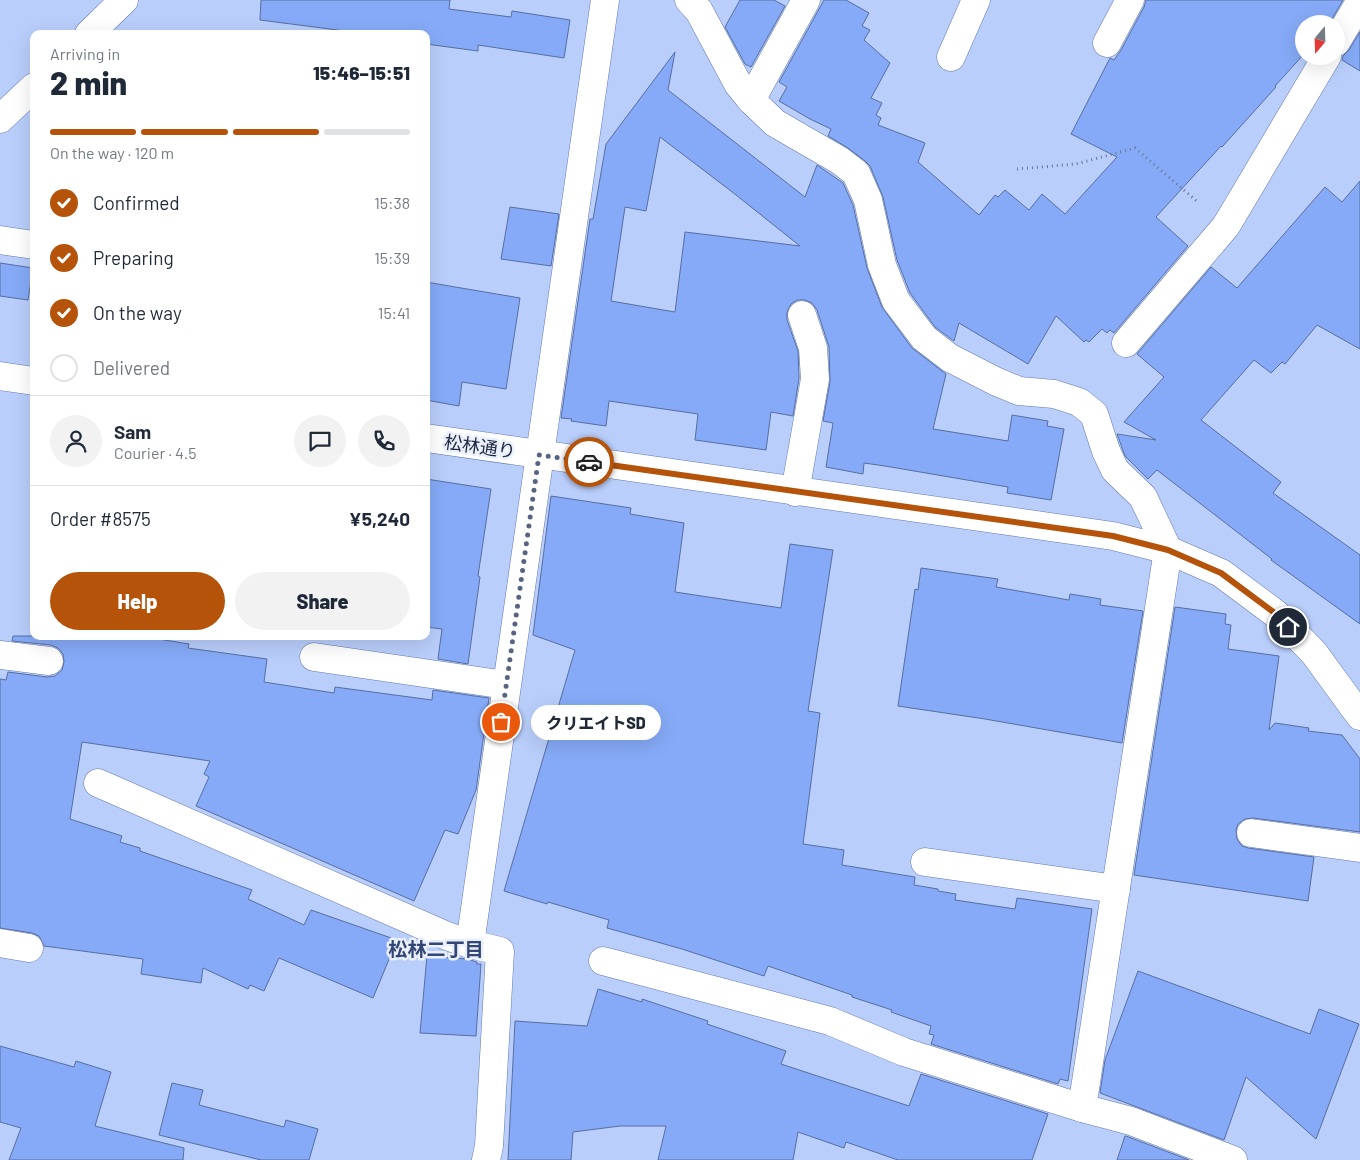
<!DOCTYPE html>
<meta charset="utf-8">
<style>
body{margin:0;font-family:Barlow,"Noto Sans JP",sans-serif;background:#f2f2f3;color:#1f2937;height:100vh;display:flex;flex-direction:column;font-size:19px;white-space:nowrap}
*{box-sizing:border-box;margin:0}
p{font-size:16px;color:#747a83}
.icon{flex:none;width:28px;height:28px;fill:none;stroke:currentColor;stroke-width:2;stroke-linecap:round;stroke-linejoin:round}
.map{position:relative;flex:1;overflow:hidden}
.sheet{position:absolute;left:30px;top:30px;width:400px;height:610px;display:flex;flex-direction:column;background:#fff;border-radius:10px;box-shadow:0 5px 20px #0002}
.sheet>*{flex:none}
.needle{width:32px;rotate:199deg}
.fabs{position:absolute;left:1295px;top:15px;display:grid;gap:10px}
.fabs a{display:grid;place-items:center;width:50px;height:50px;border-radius:50%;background:#fff;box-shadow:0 5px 20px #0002;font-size:25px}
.pin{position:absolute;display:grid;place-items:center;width:42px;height:42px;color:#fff;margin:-21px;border:2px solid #fff;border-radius:50%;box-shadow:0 1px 5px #0007}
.courier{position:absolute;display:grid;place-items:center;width:50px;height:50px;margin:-25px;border:4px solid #b45309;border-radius:50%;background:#fff;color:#222;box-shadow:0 1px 6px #0007}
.bubble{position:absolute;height:35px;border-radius:18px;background:#fff;box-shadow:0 5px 20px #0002;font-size:16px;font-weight:800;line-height:35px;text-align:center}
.overview em{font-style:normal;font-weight:800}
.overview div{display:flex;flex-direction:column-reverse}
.overview{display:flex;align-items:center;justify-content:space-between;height:85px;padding:0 20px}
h1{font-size:32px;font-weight:800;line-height:38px}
.bar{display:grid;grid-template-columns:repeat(4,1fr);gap:8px 5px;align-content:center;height:60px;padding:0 20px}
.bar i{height:6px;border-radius:4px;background:#e0e1e3}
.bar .active{background:#b45309}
.bar p{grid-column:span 4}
.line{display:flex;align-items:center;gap:12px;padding:0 20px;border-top:1px solid #e0e1e3}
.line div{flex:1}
.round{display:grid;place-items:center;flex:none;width:52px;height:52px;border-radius:26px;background:#f2f2f3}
ol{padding:0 20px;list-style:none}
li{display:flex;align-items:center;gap:15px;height:55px}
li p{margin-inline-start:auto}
li .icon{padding:5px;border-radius:50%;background:#b45309;color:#fff;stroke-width:4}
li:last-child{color:#747a83}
li i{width:28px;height:28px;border:2px solid #e0e1e3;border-radius:50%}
.button{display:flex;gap:10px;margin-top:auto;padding:10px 20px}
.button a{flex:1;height:58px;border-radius:30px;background:#b45309;color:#fff;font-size:20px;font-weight:800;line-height:58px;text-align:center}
.button a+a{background:#f2f2f3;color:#1f2937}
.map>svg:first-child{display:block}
.building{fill:#86aaf7;stroke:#576ea1;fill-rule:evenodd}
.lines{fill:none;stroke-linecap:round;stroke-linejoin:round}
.minor-casing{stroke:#637aae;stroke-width:29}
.path{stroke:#687798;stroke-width:3;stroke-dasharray:1 4;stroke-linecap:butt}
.minor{stroke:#fff;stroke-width:28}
.done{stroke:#566381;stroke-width:5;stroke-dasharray:0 9}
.route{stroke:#b45309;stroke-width:6}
.labels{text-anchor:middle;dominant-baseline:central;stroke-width:5;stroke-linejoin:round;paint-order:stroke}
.street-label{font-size:18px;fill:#20293f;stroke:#e9effb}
.neighbourhood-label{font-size:19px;font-weight:bold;fill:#324776;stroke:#e9effb}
</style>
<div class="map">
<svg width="1360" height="1160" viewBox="0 0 1360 1160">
<rect width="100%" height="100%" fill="#b9cefb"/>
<g class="building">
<path d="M261,0h189l-1,9 62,8 1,-6 58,9 -6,38 -86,-13v6l-52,-7v-10h-81v-3l-85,-11z"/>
<path d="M740,0h34l11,6 -34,61 -6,-3 -20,-37z"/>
<path d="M824,0h22l23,13 -7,13 8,4 -6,10 26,23 -19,35 11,5 -6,12 5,3 -3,7 47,18 -7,19 61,53 16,-20 3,2 7,-7 24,20 13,-16 23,20 52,-57 -46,-23 39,-76 4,2 7,-10 23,-43 2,-7h197l-14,24h-25v30l-29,32 1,1 -54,60 -1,-1 -65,71 32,29 -74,87 -4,-3 -3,3 -5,-4 -13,13 -3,-2 -2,2 -28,-26 -28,48 -69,-41 -5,18 -19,-14 -25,-34 -13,-33 -14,-63 -13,-31 -5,-5 -17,-13 -20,-12 3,-7 -21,-10 -31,-18 8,-14 -8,-5z"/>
<path d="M1360,32v39l-18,-11 1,-4 6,-6z"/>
<path d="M675,52l-7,38 137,107 12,-32 26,18 10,22 14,63 15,39 30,41 34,26 -13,55 75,12 4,-26 36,6 -1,5 17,3 -13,71 -44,-7 1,-6 -123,-21 -21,-3 -1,11 -37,-7 7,-44 -10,-2 7,-39 -1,-35 -12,-37 -5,-7 -7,-3h-8l-6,4 -4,8v8l11,31 1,27 -6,38 -22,-4 -5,38 -71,-10 3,-26 -89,-13 -3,25 -35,-5 1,-2 -11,-1 29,-199h3l13,-75zM660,137l71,54 69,55 -115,-14 -10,80 -64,-11 14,-94 21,4z"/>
<path d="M1360,181v168l-43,-24 -32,39 -3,-2 -11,11 -17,-13 -53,60 80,62 -8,11 87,62v69l-89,-64 1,-1 -115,-89 -9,9 -23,-23 -8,-22 39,6 -32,-18 40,-45 -27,-23 74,-87 26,21 88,-101 17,15z"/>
<path d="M510,207l49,7 -8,52 -50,-7z"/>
<path d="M0,263l33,5 -5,32 -28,-4z"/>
<path d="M426,282l94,16 -14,91 -44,-7 -3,24 -33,-6z"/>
<path d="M426,479l65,10 -13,87 2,1 -12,87 -30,-5 4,-30 -16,-2z"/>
<path d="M551,496l80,12 -1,6 54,9 -9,69 106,16 9,-64 43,6 -25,161 12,2 -17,131 41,6 -2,15 73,12 -1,8 24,4v2l18,3 -1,6 60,9 2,-11 75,11 -24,172 -8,-2 -2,5 -127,-40 3,-9 -5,-1 2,-8 -40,-14 1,-2 -40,-13v-2l-84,-29 -4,10 -82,-27 -75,-21 2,-8 -61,-18 -1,2 -43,-13 71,-241 -42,-15z"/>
<path d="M921,568l77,11 -2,8 73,13 1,-6 31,5 -1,6 43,6 -21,132 -137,-24 -87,-13 17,-117 3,1z"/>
<path d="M1175,607l51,7 -1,10 6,1 -3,24 51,7 -10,74 6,-7 34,5 -1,3 34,4 18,24v73l-107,-14 -8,1 -7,5 -2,6 1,9 5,7 6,2 66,9 -6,44 -174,-26z"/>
<path d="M13,636h127l49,8 -1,4 79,11 -3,23 70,11 1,-6 97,13 1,-10 56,8 -13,92 -18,44 -13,-4 -31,71 -218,-95 13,-29 -5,-3 6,-13 -128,-19 -12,77 52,17 -2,6 20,6v3l112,39 -4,9 56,26 7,-15 86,30 -24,58 -94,-40 -15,33 -14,-6 -2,4 -45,-21 -2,15 -60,-9 2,-15 -99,-13 -5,-10 -7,-3 -32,-5v-249l6,1 2,-8 39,5 8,-1 7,-6 2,-8 -1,-8 -5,-6 -7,-3 -39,-4z"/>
<path d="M427,956l40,3 10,3v2h4l-5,72 -56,-3z"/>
<path d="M1138,971l172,63 9,-25 40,15 -43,115 -70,-62 -22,63 -124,-47 5,-33z"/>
<path d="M598,989l44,13v-3l66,22 -1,3 79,27 -5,13 128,42 12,-32 127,40 -16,46h-134l-52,-18 -2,6 -46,-16 -5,28h-135l8,-34h-46l-47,6 -2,28h-63l7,-139 72,5z"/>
<path d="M0,1046l74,21 2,-6 35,11 -16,54 89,22 -1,12h-174l12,-32 -21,-6z"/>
<path d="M172,1083l31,7 -4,15 85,22 2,-7 32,9 -9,31h-48l-102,-25z"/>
<path d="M1125,1136h1l63,24h-72z"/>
</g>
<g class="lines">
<defs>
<g id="minor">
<path d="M689,0l10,11 39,73 13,16 24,23 64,37 17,13 12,27 14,65 14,36 28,37 26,20 45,23 24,10 35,3 25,8 15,12 12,37 9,19 28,27 25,53 -86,558"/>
<path d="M89,34l35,-34"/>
<path d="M1336,42l24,-40"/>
<path d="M1107,43l23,-43"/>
<path d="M951,57l25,-57"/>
<path d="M751,100l55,-100"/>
<path d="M0,119l34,-32"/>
<path d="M0,240l34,5"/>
<path d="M1126,343l100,-117 101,-170"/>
<path d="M0,376l34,5"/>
<path d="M426,438l687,98 55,14 53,23 55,41 38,39 46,63"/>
<path d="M795,492l20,-113 -2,-31 -11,-33"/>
<path d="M0,655l49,6"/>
<path d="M314,657l192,28"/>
<path d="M98,783l349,153 23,8 30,7 -11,195 -3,14"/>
<path d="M1251,833l109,15"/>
<path d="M925,862l191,27"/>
<path d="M0,943l29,5"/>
<path d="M470,944l135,-944"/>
<path d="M603,961l227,60 74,31 178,56 49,13 102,39"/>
</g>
</defs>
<use href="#minor" class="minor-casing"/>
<path class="path" d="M1017,169l59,-5 59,-16 64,55"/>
<use href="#minor" class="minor"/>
</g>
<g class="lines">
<path class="done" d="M501,722l38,-267 50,7"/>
<path class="route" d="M589,462l524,74 55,14 53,23 55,41 12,13"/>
</g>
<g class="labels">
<g class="street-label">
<text transform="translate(480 446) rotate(8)">松林通り</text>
</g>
<g class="neighbourhood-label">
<text x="436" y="948">松林二丁目</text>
</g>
</g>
</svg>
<div class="fabs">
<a><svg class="needle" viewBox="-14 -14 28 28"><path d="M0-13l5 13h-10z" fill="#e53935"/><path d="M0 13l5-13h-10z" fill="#747a83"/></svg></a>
</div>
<div class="pin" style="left:501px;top:722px;background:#ea580c"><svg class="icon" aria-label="bag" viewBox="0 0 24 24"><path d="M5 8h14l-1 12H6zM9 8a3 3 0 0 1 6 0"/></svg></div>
<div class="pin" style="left:1288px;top:627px;background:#1f2937"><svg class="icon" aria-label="home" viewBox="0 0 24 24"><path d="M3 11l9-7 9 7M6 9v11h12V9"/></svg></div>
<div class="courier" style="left:589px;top:462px"><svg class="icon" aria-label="car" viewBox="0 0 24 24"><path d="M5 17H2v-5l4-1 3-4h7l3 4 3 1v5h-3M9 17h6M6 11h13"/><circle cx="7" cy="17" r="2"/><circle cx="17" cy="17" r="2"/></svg></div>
<div class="bubble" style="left:531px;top:705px;width:130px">クリエイトSD</div>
<section class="sheet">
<div class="overview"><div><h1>2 min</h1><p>Arriving in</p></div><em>15:46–15:51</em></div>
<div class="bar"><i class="active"></i><i class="active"></i><i class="active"></i><i></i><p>On the way · 120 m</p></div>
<ol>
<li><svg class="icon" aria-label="check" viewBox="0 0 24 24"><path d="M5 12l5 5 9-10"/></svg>Confirmed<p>15:38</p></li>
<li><svg class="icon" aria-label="check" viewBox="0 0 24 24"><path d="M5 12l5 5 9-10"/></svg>Preparing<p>15:39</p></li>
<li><svg class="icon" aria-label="check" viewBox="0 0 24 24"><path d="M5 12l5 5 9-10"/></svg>On the way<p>15:41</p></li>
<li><i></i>Delivered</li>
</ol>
<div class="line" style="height:90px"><a class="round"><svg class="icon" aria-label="person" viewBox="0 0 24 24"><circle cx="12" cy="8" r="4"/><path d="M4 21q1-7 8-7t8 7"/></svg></a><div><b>Sam</b><p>Courier · 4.5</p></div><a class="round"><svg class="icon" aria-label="chat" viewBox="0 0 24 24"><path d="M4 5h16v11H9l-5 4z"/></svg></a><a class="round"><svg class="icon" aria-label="phone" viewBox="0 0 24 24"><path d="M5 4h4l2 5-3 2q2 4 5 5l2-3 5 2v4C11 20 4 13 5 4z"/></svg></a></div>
<div class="line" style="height:65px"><div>Order #8575</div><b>¥5,240</b></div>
<div class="button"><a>Help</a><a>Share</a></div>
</section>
</div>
